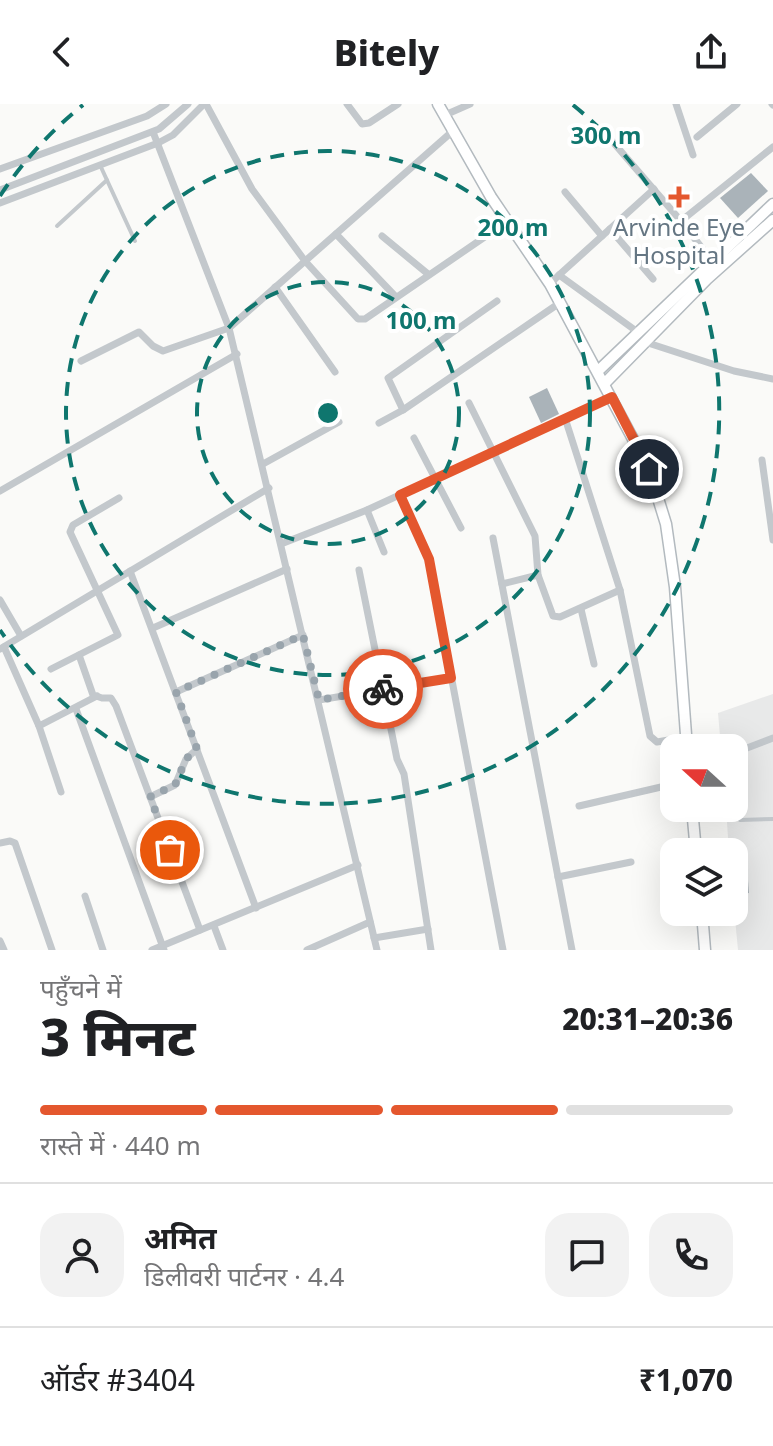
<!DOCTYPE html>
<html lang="hi">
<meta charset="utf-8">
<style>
body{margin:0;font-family:"Noto Sans","Noto Sans Devanagari",sans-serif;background:#f2f2f2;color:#202124;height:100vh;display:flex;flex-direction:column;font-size:30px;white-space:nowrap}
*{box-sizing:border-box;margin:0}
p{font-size:26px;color:#757577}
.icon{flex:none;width:44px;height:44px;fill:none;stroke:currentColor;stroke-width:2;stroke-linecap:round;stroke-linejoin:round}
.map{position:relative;height:846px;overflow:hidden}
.drawer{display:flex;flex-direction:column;background:#fff;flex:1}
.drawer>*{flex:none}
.needle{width:52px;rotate:291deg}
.tools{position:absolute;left:660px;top:630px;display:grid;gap:16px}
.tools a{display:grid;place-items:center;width:88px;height:88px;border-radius:16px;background:#fff;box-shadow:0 8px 32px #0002;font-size:40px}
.pin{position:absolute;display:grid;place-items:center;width:68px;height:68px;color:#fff;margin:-34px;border:4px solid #fff;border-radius:50%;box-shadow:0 2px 8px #0007}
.courier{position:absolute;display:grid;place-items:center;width:80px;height:80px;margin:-40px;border:6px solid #e4572e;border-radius:50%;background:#fff;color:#222;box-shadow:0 2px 10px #0007}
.summary em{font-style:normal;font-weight:800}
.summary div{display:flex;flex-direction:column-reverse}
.summary{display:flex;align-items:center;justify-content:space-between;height:136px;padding:0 40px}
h1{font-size:52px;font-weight:800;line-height:60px}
.bar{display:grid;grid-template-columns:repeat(4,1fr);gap:12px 8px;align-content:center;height:96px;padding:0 40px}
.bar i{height:10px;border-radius:6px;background:#e0e0e0}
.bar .selected{background:#e4572e}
.bar p{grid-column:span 4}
.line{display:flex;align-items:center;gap:20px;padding:0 40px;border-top:2px solid #e0e0e0}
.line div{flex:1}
.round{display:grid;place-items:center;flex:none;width:84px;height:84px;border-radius:24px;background:#f2f2f2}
header{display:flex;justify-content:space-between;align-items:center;height:104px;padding:0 40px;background:#fff;font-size:36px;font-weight:800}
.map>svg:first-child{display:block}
.built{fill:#e8e9e9}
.building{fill:#aab3b9}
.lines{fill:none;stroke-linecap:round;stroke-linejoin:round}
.secondary-casing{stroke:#b3babf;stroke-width:13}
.service{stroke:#c3c8cc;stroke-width:4}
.minor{stroke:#c3c8cc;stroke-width:7}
.secondary{stroke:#fff;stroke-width:10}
.done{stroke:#99a4ac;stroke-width:8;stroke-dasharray:0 14.4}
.route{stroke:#e4572e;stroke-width:10}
.ring{fill:none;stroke:#0f766e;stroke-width:4;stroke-dasharray:14 10}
.poi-dot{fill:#e4572e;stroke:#fff;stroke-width:3}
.labels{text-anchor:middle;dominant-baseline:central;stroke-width:8;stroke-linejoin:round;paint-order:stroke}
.poi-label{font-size:24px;fill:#657683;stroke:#fff}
.centre{fill:#0f766e;stroke:#fff;stroke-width:4}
.ring-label{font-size:24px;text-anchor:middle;font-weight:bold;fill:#0f766e;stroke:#fff;stroke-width:8;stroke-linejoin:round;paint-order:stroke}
</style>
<header><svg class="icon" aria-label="back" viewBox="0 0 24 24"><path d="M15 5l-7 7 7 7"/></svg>Bitely<svg class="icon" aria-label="share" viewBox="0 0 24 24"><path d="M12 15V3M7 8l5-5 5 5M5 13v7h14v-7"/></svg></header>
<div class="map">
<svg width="773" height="846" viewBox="0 0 773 846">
<rect width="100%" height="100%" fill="#fafaf8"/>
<path class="built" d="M773,590v256h-35l-4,-42v-56h-5l-3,-44h8v-60h-13l-3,-35z"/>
<g class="building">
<path d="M751,69l17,18 -30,27 -18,-20z"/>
<path d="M547,284l12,26 -18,9 -12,-26z"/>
<path d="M746,750l3,39 -14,2 -1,-40z"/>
</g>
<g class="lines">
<defs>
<g id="secondary">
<path d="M438,0l53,93 59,87 99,185 17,55 9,63 12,161"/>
<path d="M598,267l175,-167"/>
<path d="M605,279l102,-104 66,-59"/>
<path d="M692,704l4,44"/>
<path d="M702,808l3,38"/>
</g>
</defs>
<use href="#secondary" class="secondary-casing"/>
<g class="service">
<path d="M100,61l35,76"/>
<path d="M57,122l50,-46"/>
<path d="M734,693l2,15 4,8 33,-1"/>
</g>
<g class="minor">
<path d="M206,0l46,85 53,72 53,58h7l143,-98"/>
<path d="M347,0l15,20 7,-1 29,-19"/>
<path d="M676,0l17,51"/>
<path d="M772,0l1,1"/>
<path d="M445,11l25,-11"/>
<path d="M606,30l75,87 31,40"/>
<path d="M697,33l40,-33"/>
<path d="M0,65l147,-53 19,-12"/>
<path d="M0,86l159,-61 29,-25"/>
<path d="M565,88l37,44"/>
<path d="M0,99l158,-60 15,-8 31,-31"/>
<path d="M681,117l92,-74"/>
<path d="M610,125l43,50"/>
<path d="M336,130l60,63"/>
<path d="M382,132l46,38"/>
<path d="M559,171l95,-86"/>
<path d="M550,180l9,-9 80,58"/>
<path d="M275,183l60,85"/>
<path d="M645,238l89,29 39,8"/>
<path d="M81,257l58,-29 14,14 10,5 66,-23 -76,-196"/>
<path d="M469,299l66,133 3,39 15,41 7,1 60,-27"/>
<path d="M403,306l-15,-32 109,-77"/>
<path d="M565,314l55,172 30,146 7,6 29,-5"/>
<path d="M379,319l24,-13 158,-108"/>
<path d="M414,334l47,90"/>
<path d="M762,356l11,80"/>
<path d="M263,360l76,-42"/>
<path d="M0,387l237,-137"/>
<path d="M400,391l29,64 74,391"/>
<path d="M367,406l17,42"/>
<path d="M493,434l79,412"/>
<path d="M281,440l86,-34 245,-113"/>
<path d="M359,466l38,189 7,15 27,176"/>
<path d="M130,467l126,337"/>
<path d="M502,480l36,-9"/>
<path d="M0,496l21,36"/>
<path d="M581,505l13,55"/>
<path d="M153,524l134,-59"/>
<path d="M4,543l35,79 22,66"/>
<path d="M0,545l269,-161"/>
<path d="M79,551l14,40 9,3h9l5,8 84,224"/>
<path d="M51,565l67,-34 -48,-103 3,-7 46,-27"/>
<path d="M176,588l127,-57"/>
<path d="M319,596l132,-22"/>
<path d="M76,605l88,241"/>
<path d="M39,622l58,-30"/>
<path d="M734,649l39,-15"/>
<path d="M150,693l25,-12 11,-26 11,-10"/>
<path d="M579,702l95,-22"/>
<path d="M0,739l10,-2 5,2 37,107"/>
<path d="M558,773l73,-15"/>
<path d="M85,792l18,54"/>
<path d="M214,822l9,24"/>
<path d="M374,834l54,-9"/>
<path d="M0,837l4,9"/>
<path d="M152,846l206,-85"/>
<path d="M307,846l63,-28"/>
<path d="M377,846l-148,-622 225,-198"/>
</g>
<use href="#secondary" class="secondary"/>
</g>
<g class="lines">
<path class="done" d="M170,746l-20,-53 25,-12 11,-26 11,-10 -21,-57 127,-57 16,65 64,-11"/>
<path class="route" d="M383,585l68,-11 -22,-119 -29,-64 212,-98 37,72"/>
</g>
<g class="ring">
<circle cx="328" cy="309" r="131"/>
<circle cx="328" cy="309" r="262"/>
<path d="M0 92A393 393 0 0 1 83 1M573 1A393 393 0 1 1 0 526"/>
</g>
<path class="poi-dot" d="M675 81h8v8h8v8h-8v8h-8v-8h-8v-8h8z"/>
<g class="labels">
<g class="poi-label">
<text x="679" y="122">Arvinde Eye<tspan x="679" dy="28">Hospital</tspan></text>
</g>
</g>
<circle cx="328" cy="309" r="12" class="centre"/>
<g class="ring-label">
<text x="606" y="40">300 m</text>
<text x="513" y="132">200 m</text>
<text x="421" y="225">100 m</text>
</g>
</svg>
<div class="tools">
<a><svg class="needle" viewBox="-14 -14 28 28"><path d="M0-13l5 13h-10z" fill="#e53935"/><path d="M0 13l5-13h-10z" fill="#757577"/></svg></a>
<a><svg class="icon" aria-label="layers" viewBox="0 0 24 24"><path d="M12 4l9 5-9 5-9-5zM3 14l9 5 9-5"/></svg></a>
</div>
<div class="pin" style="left:170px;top:746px;background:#ea580c"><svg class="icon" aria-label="bag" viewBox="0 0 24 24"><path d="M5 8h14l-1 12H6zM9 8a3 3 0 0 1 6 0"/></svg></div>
<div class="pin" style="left:649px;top:365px;background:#1f2937"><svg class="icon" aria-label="home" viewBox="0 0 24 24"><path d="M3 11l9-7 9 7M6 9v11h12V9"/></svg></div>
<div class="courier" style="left:383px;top:585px"><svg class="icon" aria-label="bike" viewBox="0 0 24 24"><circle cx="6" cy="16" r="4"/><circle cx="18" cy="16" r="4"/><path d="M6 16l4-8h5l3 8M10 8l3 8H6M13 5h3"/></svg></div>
</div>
<section class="drawer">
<div class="summary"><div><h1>3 मिनट</h1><p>पहुँचने में</p></div><em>20:31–20:36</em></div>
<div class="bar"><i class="selected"></i><i class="selected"></i><i class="selected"></i><i></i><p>रास्ते में · 440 m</p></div>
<div class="line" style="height:144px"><a class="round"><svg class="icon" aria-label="person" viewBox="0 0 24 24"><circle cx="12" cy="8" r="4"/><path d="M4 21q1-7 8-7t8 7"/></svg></a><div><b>अमित</b><p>डिलीवरी पार्टनर · 4.4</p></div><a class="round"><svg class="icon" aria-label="chat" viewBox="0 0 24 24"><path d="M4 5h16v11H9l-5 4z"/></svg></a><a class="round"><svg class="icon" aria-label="phone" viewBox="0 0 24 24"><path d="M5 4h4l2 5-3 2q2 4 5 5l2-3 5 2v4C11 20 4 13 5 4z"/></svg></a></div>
<div class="line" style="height:104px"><div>ऑर्डर #3404</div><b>₹1,070</b></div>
</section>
